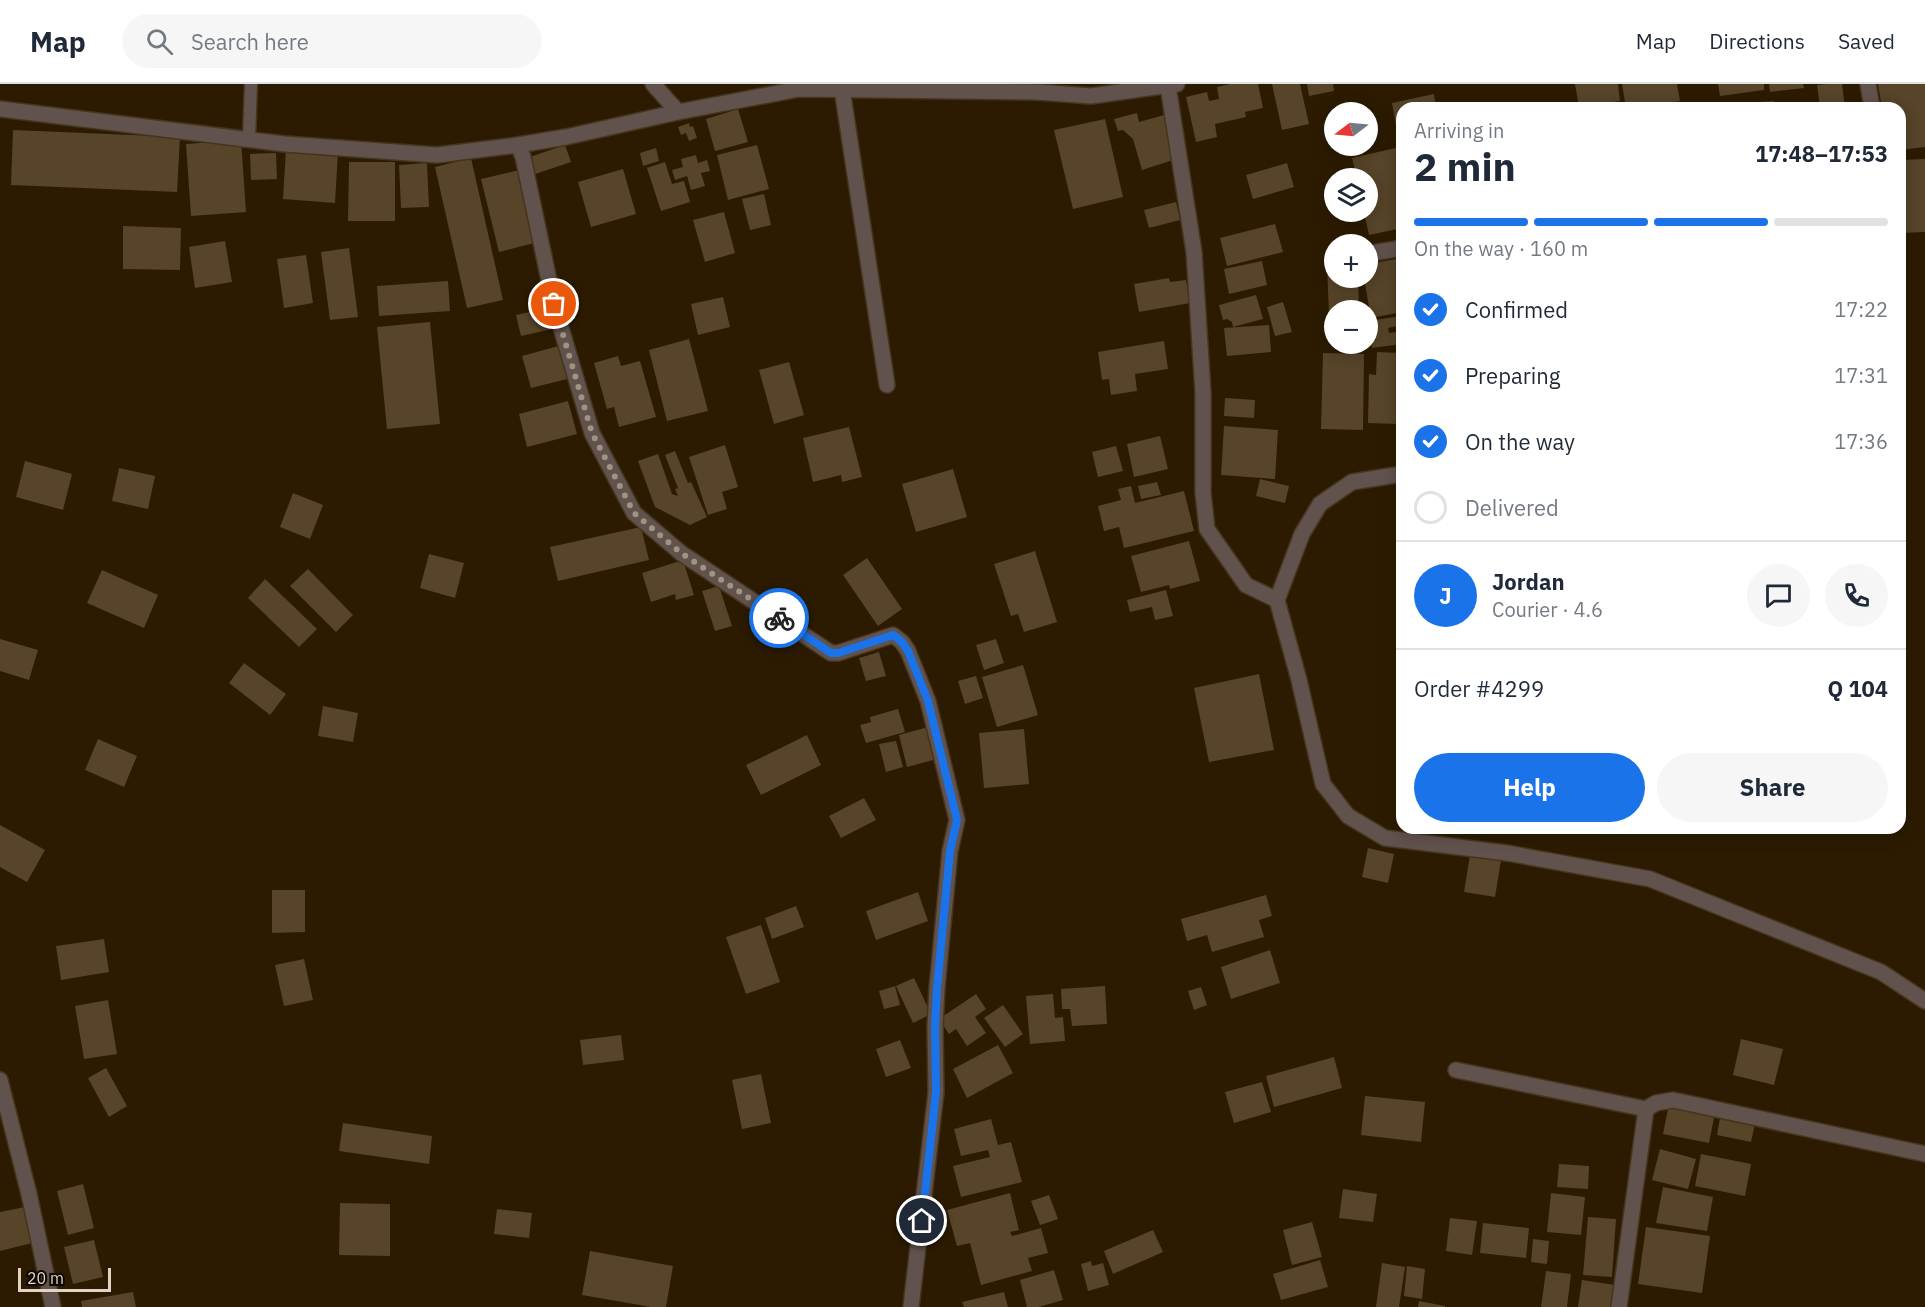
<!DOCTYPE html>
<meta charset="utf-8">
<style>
body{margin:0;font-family:"IBM Plex Sans",sans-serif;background:#f6f6f7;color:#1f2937;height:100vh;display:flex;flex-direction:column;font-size:22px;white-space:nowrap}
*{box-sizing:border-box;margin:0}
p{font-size:20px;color:#747a83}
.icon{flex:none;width:33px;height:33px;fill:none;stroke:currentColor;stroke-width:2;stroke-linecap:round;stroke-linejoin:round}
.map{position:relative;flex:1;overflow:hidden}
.details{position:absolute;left:1396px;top:18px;width:510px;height:732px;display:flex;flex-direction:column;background:#fff;border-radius:18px;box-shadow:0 3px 15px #0003}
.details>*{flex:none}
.needle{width:39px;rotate:254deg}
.buttons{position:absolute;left:1324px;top:18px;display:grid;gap:12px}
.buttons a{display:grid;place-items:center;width:54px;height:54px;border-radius:50%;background:#fff;box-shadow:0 3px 15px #0003;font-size:30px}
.scale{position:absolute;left:18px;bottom:15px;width:93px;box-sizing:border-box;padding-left:6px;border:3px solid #dfd3c4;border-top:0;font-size:16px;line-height:21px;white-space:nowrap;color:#dfd3c4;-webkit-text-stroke:4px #0e0701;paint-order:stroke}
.pin{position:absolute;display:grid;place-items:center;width:51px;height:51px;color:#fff;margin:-26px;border:3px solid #fff;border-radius:50%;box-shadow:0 2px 6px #0007}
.courier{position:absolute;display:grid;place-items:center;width:60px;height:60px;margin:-30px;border:4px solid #1a73e8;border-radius:50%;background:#fff;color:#222;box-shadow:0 2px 8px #0007}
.summary em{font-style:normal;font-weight:800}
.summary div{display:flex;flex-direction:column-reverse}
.summary{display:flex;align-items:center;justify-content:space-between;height:102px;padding:0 18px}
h1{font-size:39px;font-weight:800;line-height:45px}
.bar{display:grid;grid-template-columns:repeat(4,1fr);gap:9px 6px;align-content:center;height:72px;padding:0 18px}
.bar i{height:8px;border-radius:4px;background:#e0e1e3}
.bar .current{background:#1a73e8}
.bar p{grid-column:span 4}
.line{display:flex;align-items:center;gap:15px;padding:0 18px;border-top:2px solid #e0e1e3}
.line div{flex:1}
.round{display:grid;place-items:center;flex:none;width:63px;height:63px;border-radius:32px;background:#f6f6f7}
ol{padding:0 18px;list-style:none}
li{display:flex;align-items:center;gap:18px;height:66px}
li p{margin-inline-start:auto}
li .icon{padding:6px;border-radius:50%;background:#1a73e8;color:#fff;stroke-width:4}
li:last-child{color:#747a83}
li i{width:33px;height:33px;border:3px solid #e0e1e3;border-radius:50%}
.primary-button{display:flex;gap:12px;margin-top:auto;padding:12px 18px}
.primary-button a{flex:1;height:69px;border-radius:36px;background:#1a73e8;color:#fff;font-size:24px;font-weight:800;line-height:69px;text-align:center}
.primary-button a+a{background:#f6f6f7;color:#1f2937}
header{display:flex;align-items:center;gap:36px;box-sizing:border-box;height:84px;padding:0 30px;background:#fff;border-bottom:2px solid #e0e1e3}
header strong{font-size:28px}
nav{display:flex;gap:33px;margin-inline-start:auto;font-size:21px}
.search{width:420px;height:54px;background:#f6f6f7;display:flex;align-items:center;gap:15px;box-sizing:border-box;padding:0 21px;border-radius:33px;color:#747a83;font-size:22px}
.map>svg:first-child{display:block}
.building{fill:#574429}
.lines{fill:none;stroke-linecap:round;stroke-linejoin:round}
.lane-casing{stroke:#45351c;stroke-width:15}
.street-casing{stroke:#45351c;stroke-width:18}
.lane{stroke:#61524d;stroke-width:12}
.street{stroke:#61524d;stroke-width:15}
.done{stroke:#a09380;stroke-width:6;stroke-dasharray:0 10.8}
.route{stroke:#1a73e8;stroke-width:8}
</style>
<header>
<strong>Map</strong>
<div class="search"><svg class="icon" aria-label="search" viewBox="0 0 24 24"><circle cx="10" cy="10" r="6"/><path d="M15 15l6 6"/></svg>Search here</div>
<nav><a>Map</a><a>Directions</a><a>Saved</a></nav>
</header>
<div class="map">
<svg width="1925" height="1223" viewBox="0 0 1925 1223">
<rect width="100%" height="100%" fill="#2c1b01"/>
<g class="building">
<path d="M1230,0h28l5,24 -18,4 1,5 -31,7 2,13 -21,5 -10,-45 21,-5 2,9 10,-2 -2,-12z"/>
<path d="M1272,0h28l9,40 -27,6z"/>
<path d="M1307,0h26l1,7 -25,5z"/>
<path d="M1575,0h43l2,17 -41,6z"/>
<path d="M1622,0h55l3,17 -43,7h-11z"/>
<path d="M1718,0h46v6l-44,6z"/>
<path d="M1769,0h34l1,4 -34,4z"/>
<path d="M1827,0h15l3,24h-25l-3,-23z"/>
<path d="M1878,0h47v63l-25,3v-42h-18z"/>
<path d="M1434,10l2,14h-34v22l-5,1 -5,-28z"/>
<path d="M1774,17v7h-28l-1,-5z"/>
<path d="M1812,20v4h-33v-2z"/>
<path d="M738,25l10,33 -33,9 -9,-32z"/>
<path d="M1137,29l2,9 25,-7 12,44 -34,11 -9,-31 -10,-9 -5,1 -4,-12z"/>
<path d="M1105,35l18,78 -50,12 -19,-79z"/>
<path d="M689,39l1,4 3,-1 4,12 -8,3 -3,-8 -5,2 -3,-8z"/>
<path d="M13,46l167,7 -3,55 -166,-7z"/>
<path d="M241,56l5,72 -55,4 -5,-72z"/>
<path d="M565,61l6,17 -36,12 -5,-17z"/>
<path d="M757,61l12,44 -41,11 -11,-45z"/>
<path d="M1400,63l2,11v70l-33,7 -5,-23h4v-34h-11l-5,-20z"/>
<path d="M656,64l3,13 -16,5 -3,-13z"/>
<path d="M286,65l52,3 -3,51 -52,-4z"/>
<path d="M276,69l1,26 -26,1 -1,-26z"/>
<path d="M696,71l2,8 9,-3 3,11 -9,2 4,13 -14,4 -4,-14 -12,4 -3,-10 11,-3 -2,-8z"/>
<path d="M471,74l32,142 -36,8 -32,-141z"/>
<path d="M1925,75v73l-25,1v-73z"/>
<path d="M349,78h46v59h-47z"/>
<path d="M665,78l7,22 12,-3 6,21 -29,9 -14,-43z"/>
<path d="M427,79l2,44 -28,1 -2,-43z"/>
<path d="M1287,79l7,24 -41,12 -7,-24z"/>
<path d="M623,85l13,45 -45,13 -13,-45z"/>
<path d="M520,86l18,72 -39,10 -18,-73z"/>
<path d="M764,110l7,31 -21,5 -8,-31z"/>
<path d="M1176,118l4,18 -31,8 -5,-18z"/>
<path d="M724,128l11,41 -30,9 -12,-42z"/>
<path d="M1275,140l8,28 -56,14 -7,-28z"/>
<path d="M123,142l58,2 -1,42 -57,-1z"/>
<path d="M225,157l7,41 -37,6 -6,-41z"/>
<path d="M349,164l9,69 -28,3 -9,-68z"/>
<path d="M306,171l7,48 -29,5 -7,-49z"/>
<path d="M1402,174v54l-31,6 -7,-40h4v-14z"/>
<path d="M1262,177l5,24 -38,9 -5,-25z"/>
<path d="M1335,179v15h23l1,32h-24v5h-6l-2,-51z"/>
<path d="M1169,194l1,4 16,-2 4,23 -51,9 -5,-28z"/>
<path d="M448,197l2,30 -71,5 -2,-30z"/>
<path d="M1256,211l7,24 -30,8 -1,-5 -5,-3 -4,1 -4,-15z"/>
<path d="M723,213l7,30 -32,8 -7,-31z"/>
<path d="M1283,218l9,30 -17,4 -8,-29z"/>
<path d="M552,223l5,21 -36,8 -5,-21z"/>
<path d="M1402,232v9l-14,3 1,5 13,-2v13l-30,4 -4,-27z"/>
<path d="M430,238l10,102 -53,5 -10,-102z"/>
<path d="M1269,241l2,27 -44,4 -3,-28z"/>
<path d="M689,255l19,72 -41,10 -18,-71z"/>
<path d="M1164,257l4,28 -33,5 2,17 -26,4 -2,-16 -7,1 -4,-28z"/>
<path d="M562,261l9,33 -40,10 -9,-32z"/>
<path d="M1377,268l22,1 -1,71 -30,-1 1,-49 7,1z"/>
<path d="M1323,269l41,1 -1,76 -42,-1z"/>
<path d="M618,272l3,10 19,-5 16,56 -37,10 -5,-20 -7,2 -13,-46z"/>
<path d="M789,278l15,53 -30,9 -15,-54z"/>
<path d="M1225,314l30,2 -1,18 -30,-2z"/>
<path d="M568,317l9,33 -50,13 -8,-33z"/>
<path d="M1224,342l54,4 -3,49 -54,-4z"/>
<path d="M849,343l13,50 -20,5 -1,-7 -28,7 -10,-44z"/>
<path d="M1160,352l8,33 -34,8 -7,-33z"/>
<path d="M725,361l13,42 -16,5 5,17 -19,6 -19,-58z"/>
<path d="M1116,362l7,25 -25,6 -6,-25z"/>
<path d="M675,367l13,32 3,-1 16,35 -17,8 -35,-18 -17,-46 20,-7 14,40 6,2 -3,-7 3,-1 -13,-33z"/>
<path d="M25,377l47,13 -9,36 -47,-13z"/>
<path d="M119,384l36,8 -7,33 -36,-8z"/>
<path d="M953,385l14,48 -51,15 -14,-48z"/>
<path d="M1260,395l29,7 -4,17 -29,-7z"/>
<path d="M1157,398l4,13 -20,4 -3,-13z"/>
<path d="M1131,402l4,17 49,-12 10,40 -70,17 -5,-21 -15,4 -6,-25 23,-6 -3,-11z"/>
<path d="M293,409l30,12 -13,34 -30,-12z"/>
<path d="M641,443l8,33 -91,21 -8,-34z"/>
<path d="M1189,457l11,40 -30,8 -1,-4 -28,7 -10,-36z"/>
<path d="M1035,467l22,71 -33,10 -6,-18 -7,2 -17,-52z"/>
<path d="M429,470l35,9 -9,35 -35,-10z"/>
<path d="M867,474l35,51 -24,17 -35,-51z"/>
<path d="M683,476l11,35 -18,5 -1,-6 -24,8 -9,-29z"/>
<path d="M308,485l45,46 -17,17 -46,-46z"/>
<path d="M102,486l56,25 -14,33 -57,-25z"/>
<path d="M265,495l52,50 -18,18 -51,-49z"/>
<path d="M719,502l13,40 -17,5 -13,-40z"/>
<path d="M1166,506l7,26 -18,4 -3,-13 -22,5 -3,-12z"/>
<path d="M0,555l38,11 -9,30 -29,-9z"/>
<path d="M996,555l8,24 -20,7 -8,-25z"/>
<path d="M879,568l7,24 -20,5 -7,-23z"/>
<path d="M244,579l42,31 -16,21 -41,-32z"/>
<path d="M1023,581l15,50 -41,12 -15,-50z"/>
<path d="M1259,590l15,76 -65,12 -15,-74z"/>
<path d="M976,592l7,22 -18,6 -7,-23z"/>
<path d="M323,622l35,7 -5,29 -35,-6z"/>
<path d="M898,625l7,23 -39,11 -6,-18 11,-3 -1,-5z"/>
<path d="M928,643l9,32 -30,8 -8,-32z"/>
<path d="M1024,645l5,55 -45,4 -5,-55z"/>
<path d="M807,651l14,30 -60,30 -15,-30z"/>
<path d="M98,655l39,17 -13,31 -39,-17z"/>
<path d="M896,657l7,26 -17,5 -7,-28z"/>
<path d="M864,714l12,22 -35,18 -12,-22z"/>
<path d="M0,741l45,25 -18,32 -27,-15z"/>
<path d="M1368,764l26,6 -6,29 -26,-6z"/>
<path d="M1470,771l31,5 -6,37 -31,-5z"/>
<path d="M272,806h33v42l-33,1z"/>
<path d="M918,808l10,29 -52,19 -10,-29z"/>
<path d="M1266,811l6,21 -13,4 5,17 -52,15 -5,-17 -20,6 -6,-22z"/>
<path d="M796,822l8,21 -32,12 -7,-21z"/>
<path d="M761,841l19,57 -34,12 -20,-57z"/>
<path d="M104,855l5,33 -48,8 -5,-34z"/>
<path d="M1270,866l10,33 -49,16 -10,-32z"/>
<path d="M304,875l9,41 -29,6 -9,-41z"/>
<path d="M914,894l17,36 -18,9 -17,-37z"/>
<path d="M895,902l5,19 -16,4 -5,-18z"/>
<path d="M1105,902l2,38 -35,2 -2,-17h-8l-1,-20z"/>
<path d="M1201,903l6,18 -13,5 -6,-19z"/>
<path d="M976,910l10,15 -11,8 11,16 -19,13 -11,-17 -7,5 -10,-15z"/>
<path d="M1053,910l2,24 8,-1 2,24 -35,3 -4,-48z"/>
<path d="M108,916l9,54 -33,5 -9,-53z"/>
<path d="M1003,921l20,29 -18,13 -21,-29z"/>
<path d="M621,951l3,25 -41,5 -3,-25z"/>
<path d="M1741,955l42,10 -9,36 -41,-10z"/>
<path d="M900,956l11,28 -25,9 -10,-28z"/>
<path d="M998,961l15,28 -46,25 -14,-29z"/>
<path d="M1334,973l8,31 -68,19 -8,-31z"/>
<path d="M106,984l21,38 -18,11 -21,-39z"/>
<path d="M761,990l10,49 -29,6 -10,-49z"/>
<path d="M1262,998l9,30 -37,11 -9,-31z"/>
<path d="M1365,1012l60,6 -4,40 -60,-7z"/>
<path d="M1669,1020l46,9 -6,30 -46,-9z"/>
<path d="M1721,1028l35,7 -5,23 -34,-7z"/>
<path d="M991,1035l7,26 13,-3 11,40 -61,15 -8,-31 37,-9 -2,-7 -27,6 -7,-27z"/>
<path d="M343,1039l89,13 -3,28 -90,-13z"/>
<path d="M1660,1065l36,10 -8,30 -36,-9z"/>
<path d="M1701,1070l50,10 -6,32 -50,-10z"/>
<path d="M1559,1080l30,2 -1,23 -31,-2z"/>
<path d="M83,1100l11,44 -26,7 -11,-44z"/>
<path d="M1663,1103l50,10 -6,34 -51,-8z"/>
<path d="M1343,1105l34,5 -4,28 -34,-4z"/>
<path d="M1010,1109l9,37 -9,2 2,4 29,-8 7,25 -20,5 4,13 -51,14 -11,-42 -13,3 -10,-36z"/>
<path d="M1551,1109l34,4 -4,38 -34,-3z"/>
<path d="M1049,1111l9,24 -18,6 -9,-24z"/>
<path d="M340,1119l50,1v52l-51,-1z"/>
<path d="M25,1123l7,36 -32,8v-39z"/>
<path d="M497,1125l35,4 -3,25 -35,-4z"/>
<path d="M1588,1133l28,2 -4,58 -29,-2z"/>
<path d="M1450,1134l27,3 -5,34 -26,-4z"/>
<path d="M1312,1138l10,35 -30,8 -9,-35z"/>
<path d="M1483,1139l46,5 -3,30 -46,-5z"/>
<path d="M1646,1143l64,9 -8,57 -64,-9z"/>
<path d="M1153,1146l10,22 -50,22 -9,-23z"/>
<path d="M1533,1155l16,2 -2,23 -16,-2z"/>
<path d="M94,1156l9,37 -30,7 -9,-37z"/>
<path d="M590,1167l83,15 -7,41h-15l-69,-12z"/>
<path d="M1320,1176l8,27 -47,13 -8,-26z"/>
<path d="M1091,1177l1,5 11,-3 6,22 -21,6 -7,-27z"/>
<path d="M1382,1179l23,4 -6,40h-23z"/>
<path d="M1407,1182l18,3 -3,30 -18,-3z"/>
<path d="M1054,1186l9,30 -24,7h-12l-7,-27z"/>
<path d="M1546,1187l25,3 -4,33h-26z"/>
<path d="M1582,1196l33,5 -4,22h-33z"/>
<path d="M133,1208l3,15h-54l-1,-6z"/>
<path d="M1004,1208l4,15h-44l-2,-5z"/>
<path d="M1419,1217l26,5v1h-27z"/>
</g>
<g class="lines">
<defs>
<path id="lane" d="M249,55l2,-55"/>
<g id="street">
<path d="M653,0l25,28"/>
<path d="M1868,0l4,24"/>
<path d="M1168,2l26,166 9,140v101l4,36 39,56 31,15"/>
<path d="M842,5l45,296"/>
<path d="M0,25l285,35 152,11 81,-10 48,-8 112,-25 121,-23 238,3 54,4 86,-12"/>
<path d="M518,61l5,12 31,147 38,129 42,80 47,40 150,100h7l55,-18 9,7 6,9 20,50 29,119 -7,31 -13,137 -2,39 1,65 -25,215"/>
<path d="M1372,169l30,-5"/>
<path d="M1402,390l-50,8 -32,22 -18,30 -25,66 22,80 24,104 25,32 37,22 122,15 143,26 231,93 44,29"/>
<path d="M1456,986l190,39"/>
<path d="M0,996l29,114 24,113"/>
<path d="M1619,1223l27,-198 10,-6 17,-3 252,54"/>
</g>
</defs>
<use href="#lane" class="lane-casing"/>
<use href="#street" class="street-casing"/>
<use href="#lane" class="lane"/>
<use href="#street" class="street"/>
</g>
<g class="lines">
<path class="done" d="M554,220l38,129 42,80 47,40 98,65"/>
<path class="route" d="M779,534l52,35h7l55,-18 9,7 6,9 20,50 29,119 -7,31 -13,137 -2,39 1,65 -14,129"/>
</g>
</svg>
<div class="buttons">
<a><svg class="needle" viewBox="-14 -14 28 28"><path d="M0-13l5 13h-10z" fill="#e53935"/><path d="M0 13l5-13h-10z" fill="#747a83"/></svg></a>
<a><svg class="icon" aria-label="layers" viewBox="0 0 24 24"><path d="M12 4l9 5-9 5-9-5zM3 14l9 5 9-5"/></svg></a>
<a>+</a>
<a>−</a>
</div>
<div class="scale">20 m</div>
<div class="pin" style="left:554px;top:220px;background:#ea580c"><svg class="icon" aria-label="bag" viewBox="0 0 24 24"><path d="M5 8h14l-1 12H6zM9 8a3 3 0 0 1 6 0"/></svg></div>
<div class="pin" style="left:922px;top:1137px;background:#1f2937"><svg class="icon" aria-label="home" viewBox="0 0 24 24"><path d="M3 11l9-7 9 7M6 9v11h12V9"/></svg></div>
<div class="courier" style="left:779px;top:534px"><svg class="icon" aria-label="bike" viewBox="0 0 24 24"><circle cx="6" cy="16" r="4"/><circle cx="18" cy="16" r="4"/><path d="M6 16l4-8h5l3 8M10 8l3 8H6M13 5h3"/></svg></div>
<section class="details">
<div class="summary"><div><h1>2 min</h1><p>Arriving in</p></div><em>17:48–17:53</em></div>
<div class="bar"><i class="current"></i><i class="current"></i><i class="current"></i><i></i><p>On the way · 160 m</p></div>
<ol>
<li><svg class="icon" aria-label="check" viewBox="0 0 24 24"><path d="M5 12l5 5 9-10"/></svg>Confirmed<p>17:22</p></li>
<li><svg class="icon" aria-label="check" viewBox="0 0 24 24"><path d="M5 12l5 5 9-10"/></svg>Preparing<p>17:31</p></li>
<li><svg class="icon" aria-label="check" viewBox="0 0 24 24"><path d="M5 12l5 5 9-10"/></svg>On the way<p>17:36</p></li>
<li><i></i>Delivered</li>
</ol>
<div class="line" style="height:108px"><b class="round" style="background:#1a73e8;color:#fff">J</b><div><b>Jordan</b><p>Courier · 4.6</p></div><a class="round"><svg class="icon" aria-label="chat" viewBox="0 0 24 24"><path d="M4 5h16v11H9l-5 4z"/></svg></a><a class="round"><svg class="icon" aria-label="phone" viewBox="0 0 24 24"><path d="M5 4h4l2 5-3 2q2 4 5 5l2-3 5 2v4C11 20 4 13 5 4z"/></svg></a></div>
<div class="line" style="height:78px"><div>Order #4299</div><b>Q 104</b></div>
<div class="primary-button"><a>Help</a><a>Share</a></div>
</section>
</div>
